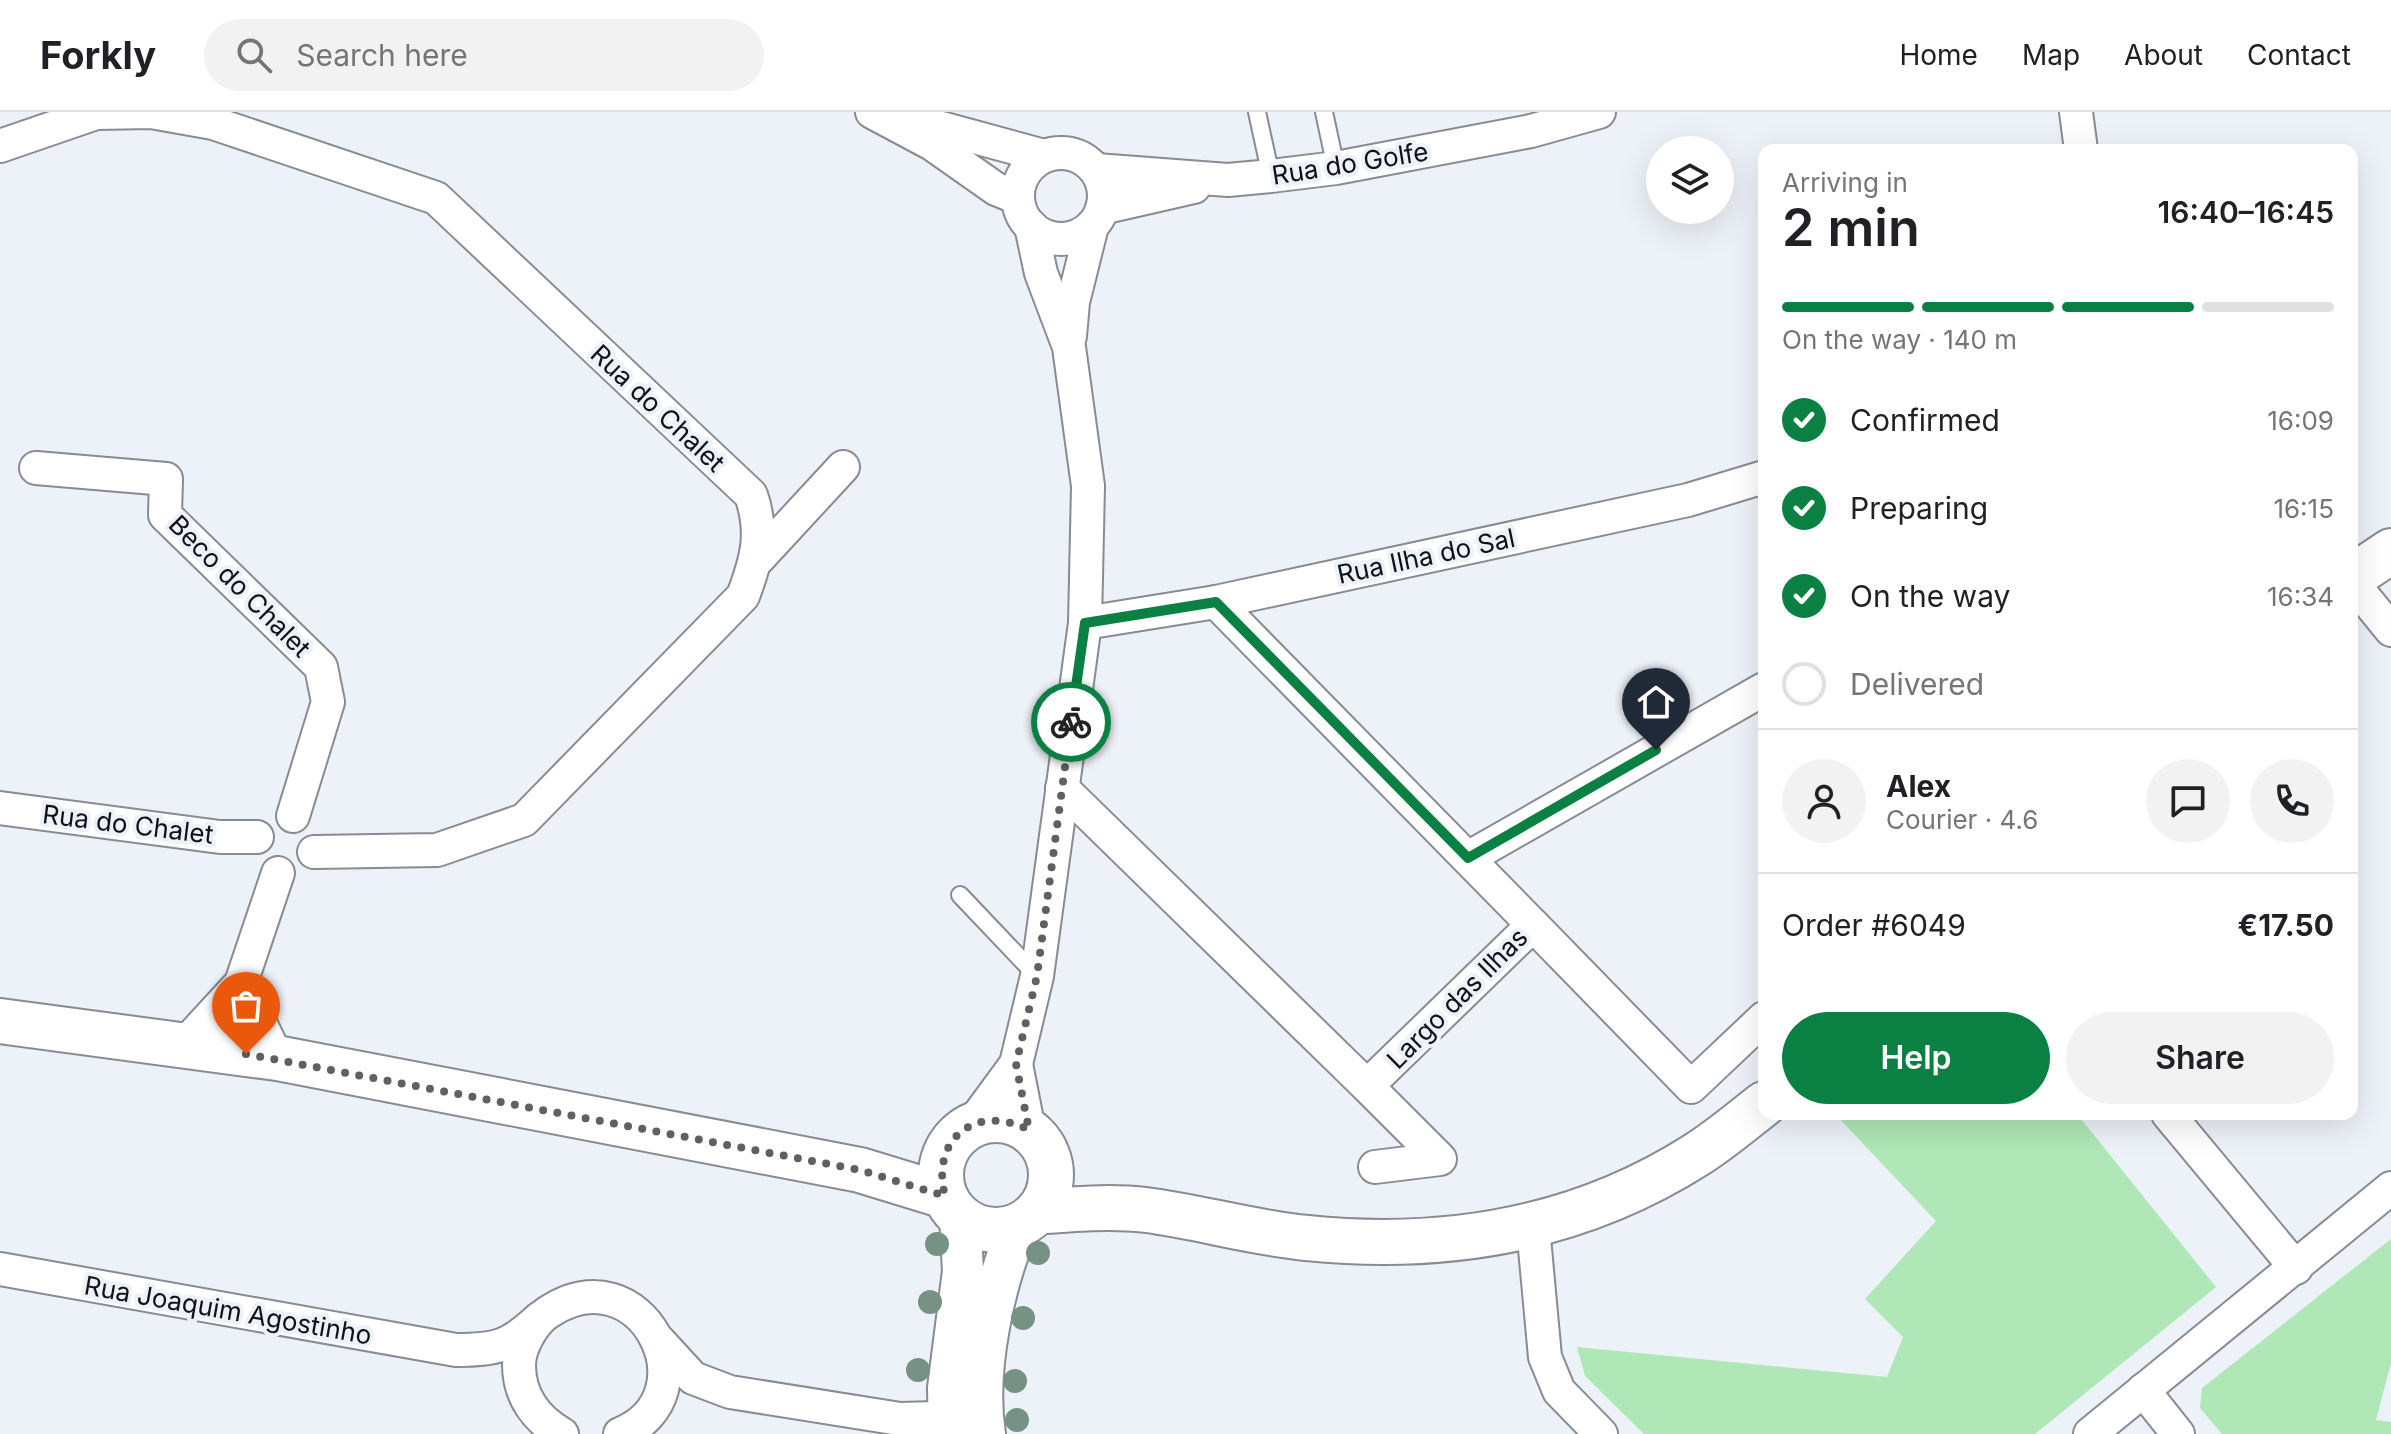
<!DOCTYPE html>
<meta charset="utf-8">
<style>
body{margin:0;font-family:Inter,sans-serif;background:#f2f2f2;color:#202124;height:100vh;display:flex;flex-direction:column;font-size:30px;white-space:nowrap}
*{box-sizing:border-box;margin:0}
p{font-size:26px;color:#757577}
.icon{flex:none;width:44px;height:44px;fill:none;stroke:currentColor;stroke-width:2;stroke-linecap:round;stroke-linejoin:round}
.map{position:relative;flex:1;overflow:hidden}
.sheet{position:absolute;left:1758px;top:32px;width:600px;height:976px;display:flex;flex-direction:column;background:#fff;border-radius:16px;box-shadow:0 8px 32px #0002}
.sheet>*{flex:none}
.controls{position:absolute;left:1646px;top:24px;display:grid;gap:16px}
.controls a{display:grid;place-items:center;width:88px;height:88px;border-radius:50%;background:#fff;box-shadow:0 8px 32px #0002;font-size:40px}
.pin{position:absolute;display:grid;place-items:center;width:68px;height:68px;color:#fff;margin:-82px -34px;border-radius:50% 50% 50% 0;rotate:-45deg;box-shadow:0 0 8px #0007}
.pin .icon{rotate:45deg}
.courier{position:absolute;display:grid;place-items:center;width:80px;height:80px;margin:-40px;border:6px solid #0b8043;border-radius:50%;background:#fff;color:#222;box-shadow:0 2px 10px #0007}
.head em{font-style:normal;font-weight:600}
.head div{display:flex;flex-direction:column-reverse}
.head{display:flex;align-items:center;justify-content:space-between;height:136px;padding:0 24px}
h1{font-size:52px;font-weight:600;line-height:60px}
.bar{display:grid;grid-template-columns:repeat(4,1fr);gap:12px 8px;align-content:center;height:96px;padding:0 24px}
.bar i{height:10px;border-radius:6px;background:#e0e0e0}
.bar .selected{background:#0b8043}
.bar p{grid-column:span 4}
.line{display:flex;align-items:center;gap:20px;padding:0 24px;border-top:2px solid #e0e0e0}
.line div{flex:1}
.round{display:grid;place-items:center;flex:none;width:84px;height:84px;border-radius:42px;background:#f2f2f2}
ol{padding:0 24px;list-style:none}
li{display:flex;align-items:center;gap:24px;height:88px}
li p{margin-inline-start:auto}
li .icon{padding:8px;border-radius:50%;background:#0b8043;color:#fff;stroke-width:4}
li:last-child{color:#757577}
li i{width:44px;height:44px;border:4px solid #e0e0e0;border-radius:50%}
.button{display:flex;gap:16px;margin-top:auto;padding:16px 24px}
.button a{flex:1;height:92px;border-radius:48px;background:#0b8043;color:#fff;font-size:32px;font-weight:600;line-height:92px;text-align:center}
.button a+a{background:#f2f2f2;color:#202124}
header{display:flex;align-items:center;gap:48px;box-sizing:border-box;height:112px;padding:0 40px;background:#fff;border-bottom:2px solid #e0e0e0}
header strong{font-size:38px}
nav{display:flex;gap:44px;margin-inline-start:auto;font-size:28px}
.search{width:560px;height:72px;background:#f2f2f2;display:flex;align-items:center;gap:20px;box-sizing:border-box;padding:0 28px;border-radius:44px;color:#757577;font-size:30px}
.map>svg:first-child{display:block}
.grass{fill:#afe7b6}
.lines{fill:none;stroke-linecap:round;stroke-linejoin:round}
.service-casing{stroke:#888b91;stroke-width:20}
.minor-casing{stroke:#888b91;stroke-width:36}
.tertiary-casing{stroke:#888b91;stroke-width:44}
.secondary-casing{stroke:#888b91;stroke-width:48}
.service{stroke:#fff;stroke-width:16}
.minor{stroke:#fff;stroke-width:32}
.tertiary{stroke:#fff;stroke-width:40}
.secondary{stroke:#fff;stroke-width:44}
.tree{fill:#769282}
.done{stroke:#5e6064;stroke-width:8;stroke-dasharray:0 14.4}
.route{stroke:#0b8043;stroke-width:10}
.labels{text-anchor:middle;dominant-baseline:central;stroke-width:8;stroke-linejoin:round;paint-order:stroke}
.street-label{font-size:26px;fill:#111215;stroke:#edf1f8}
</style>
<header>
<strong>Forkly</strong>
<div class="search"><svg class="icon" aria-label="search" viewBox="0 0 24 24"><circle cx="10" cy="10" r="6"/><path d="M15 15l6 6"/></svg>Search here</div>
<nav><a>Home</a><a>Map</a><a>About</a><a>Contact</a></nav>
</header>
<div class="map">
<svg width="2391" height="1322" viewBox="0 0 2391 1322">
<rect width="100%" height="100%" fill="#edf1f8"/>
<g class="grass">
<path d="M1835,1002h242l139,173 -181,147h-391l-59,-58 -8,-29 310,30 16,-40 -38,-38 71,-78z"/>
<path d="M2391,1127v124l-15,57 15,2v12h-169l-22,-26 2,-20z"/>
</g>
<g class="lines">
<defs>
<g id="service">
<path d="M1257,0l14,64"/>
<path d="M1324,0l12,56"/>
<path d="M960,783l76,80"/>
</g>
<g id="minor">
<path d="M872,0l60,32 64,45 22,9"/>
<path d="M2076,0l5,38"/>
<path d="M912,8l132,36"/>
<path d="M0,34l96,-33 55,-1 62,11 223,75 315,297c13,38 6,64 -8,101l-219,224 -87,30 -123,2"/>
<circle cx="1061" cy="84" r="43"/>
<path d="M1096,58l132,10 43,-4 65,-8 195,-37 68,-19"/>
<path d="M1102,96l92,-21"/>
<path d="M1070,224l3,-34 19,-76"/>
<path d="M36,356l130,11 -1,36 156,152 7,35 -35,114"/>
<path d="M758,447l85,-92"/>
<path d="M2352,470l39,48"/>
<path d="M1085,511l131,-21 472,-102 76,-23"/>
<path d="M1062,676l305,298 166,-161 -317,-323"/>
<path d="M0,696l220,29h37"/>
<path d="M1468,746l296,-169"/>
<path d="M1533,813l158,162 73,-69"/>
<path d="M241,871l36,75"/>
<path d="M182,935l59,-64 37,-110"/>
<path d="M1016,952l13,66"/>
<path d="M1367,974l73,73 -65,8"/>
<path d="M2168,1002l128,154"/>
<path d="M972,1012l44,-60 21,-88 48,-353 3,-137 -19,-139 -28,-74 -10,-47"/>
<path d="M1533,1115l12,130 14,34 42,43"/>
<path d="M0,1157l456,81c42,0 54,-4 84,-32"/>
<path d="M659,1229l34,37 37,14 170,27 71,-2"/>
<path d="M2143,1278l35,44"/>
<path d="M562,1322c-26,-15 -43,-38 -43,-69 0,-18 14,-42 28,-52 94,-64 168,83 73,121"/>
<path d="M2090,1322l301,-246"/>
</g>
<g id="tertiary">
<path d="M949,1322l-1,-46 15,-117 -3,-54"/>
<path d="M985,1322c-10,-64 9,-150 34,-209"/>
</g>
<g id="secondary">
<path d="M2352,465l39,-26"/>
<path d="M0,909l277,37 583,112 85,26"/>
<circle cx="996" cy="1063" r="55"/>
<path d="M1037,1100c36,-3 74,-6 109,-2 54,7 107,23 161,28 138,14 271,-8 389,-83 24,-15 46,-34 68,-51"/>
</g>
</defs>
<use href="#service" class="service-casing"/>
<use href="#minor" class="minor-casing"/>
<use href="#tertiary" class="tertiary-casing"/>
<use href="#secondary" class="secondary-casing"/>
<use href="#service" class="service"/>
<use href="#minor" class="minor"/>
<use href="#tertiary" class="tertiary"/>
<use href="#secondary" class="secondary"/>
</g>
<g class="tree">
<circle cx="937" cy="1132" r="12"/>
<circle cx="1038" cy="1141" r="12"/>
<circle cx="930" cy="1190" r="12"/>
<circle cx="1023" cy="1206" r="12"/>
<circle cx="918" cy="1258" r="12"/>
<circle cx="1015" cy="1269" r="12"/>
<circle cx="1017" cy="1308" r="12"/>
</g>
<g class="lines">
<path class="done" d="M246,942l614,116 85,26c-15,-58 32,-93 84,-66l-13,-66 21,-88 34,-254"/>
<path class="route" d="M1071,610l14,-99 131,-21 252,256 188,-108"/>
</g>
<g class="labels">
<g class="street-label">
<text transform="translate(1350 51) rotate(-9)">Rua do Golfe</text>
<text transform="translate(658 296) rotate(43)">Rua do Chalet</text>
<text transform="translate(1426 444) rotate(-12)">Rua Ilha do Sal</text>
<text transform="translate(240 474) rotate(45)">Beco do Chalet</text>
<text transform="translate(128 712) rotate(7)">Rua do Chalet</text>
<text transform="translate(1457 886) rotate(-45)">Largo das Ilhas</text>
<text transform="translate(228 1198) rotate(10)">Rua Joaquim Agostinho</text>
</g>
</g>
</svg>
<div class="controls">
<a><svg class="icon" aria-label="layers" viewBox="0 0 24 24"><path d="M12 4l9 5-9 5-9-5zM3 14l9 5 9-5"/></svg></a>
</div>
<div class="pin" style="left:246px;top:942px;background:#ea580c"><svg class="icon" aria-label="bag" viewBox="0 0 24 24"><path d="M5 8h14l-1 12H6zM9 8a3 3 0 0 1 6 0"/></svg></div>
<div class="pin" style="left:1656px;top:638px;background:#1f2937"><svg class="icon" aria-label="home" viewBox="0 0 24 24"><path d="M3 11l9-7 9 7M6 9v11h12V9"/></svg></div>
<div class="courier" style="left:1071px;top:610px"><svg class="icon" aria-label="bike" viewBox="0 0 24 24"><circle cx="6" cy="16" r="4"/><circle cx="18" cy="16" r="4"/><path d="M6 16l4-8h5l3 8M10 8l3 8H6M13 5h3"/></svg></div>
<section class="sheet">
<div class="head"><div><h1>2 min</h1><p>Arriving in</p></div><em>16:40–16:45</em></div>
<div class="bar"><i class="selected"></i><i class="selected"></i><i class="selected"></i><i></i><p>On the way · 140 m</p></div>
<ol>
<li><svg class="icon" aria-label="check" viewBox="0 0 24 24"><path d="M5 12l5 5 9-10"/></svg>Confirmed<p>16:09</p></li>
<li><svg class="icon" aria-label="check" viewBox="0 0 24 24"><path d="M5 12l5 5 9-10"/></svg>Preparing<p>16:15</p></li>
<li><svg class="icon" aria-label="check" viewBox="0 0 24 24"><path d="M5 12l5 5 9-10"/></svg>On the way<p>16:34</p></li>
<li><i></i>Delivered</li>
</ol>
<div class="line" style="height:144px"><a class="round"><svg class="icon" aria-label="person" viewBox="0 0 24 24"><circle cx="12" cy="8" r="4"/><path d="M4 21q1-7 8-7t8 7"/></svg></a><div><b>Alex</b><p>Courier · 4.6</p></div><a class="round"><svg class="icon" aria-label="chat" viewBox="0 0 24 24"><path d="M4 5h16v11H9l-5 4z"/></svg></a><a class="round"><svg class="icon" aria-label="phone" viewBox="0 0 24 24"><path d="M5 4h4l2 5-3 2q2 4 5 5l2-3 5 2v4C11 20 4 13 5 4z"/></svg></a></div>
<div class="line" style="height:104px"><div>Order #6049</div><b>€17.50</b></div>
<div class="button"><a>Help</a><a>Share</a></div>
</section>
</div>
